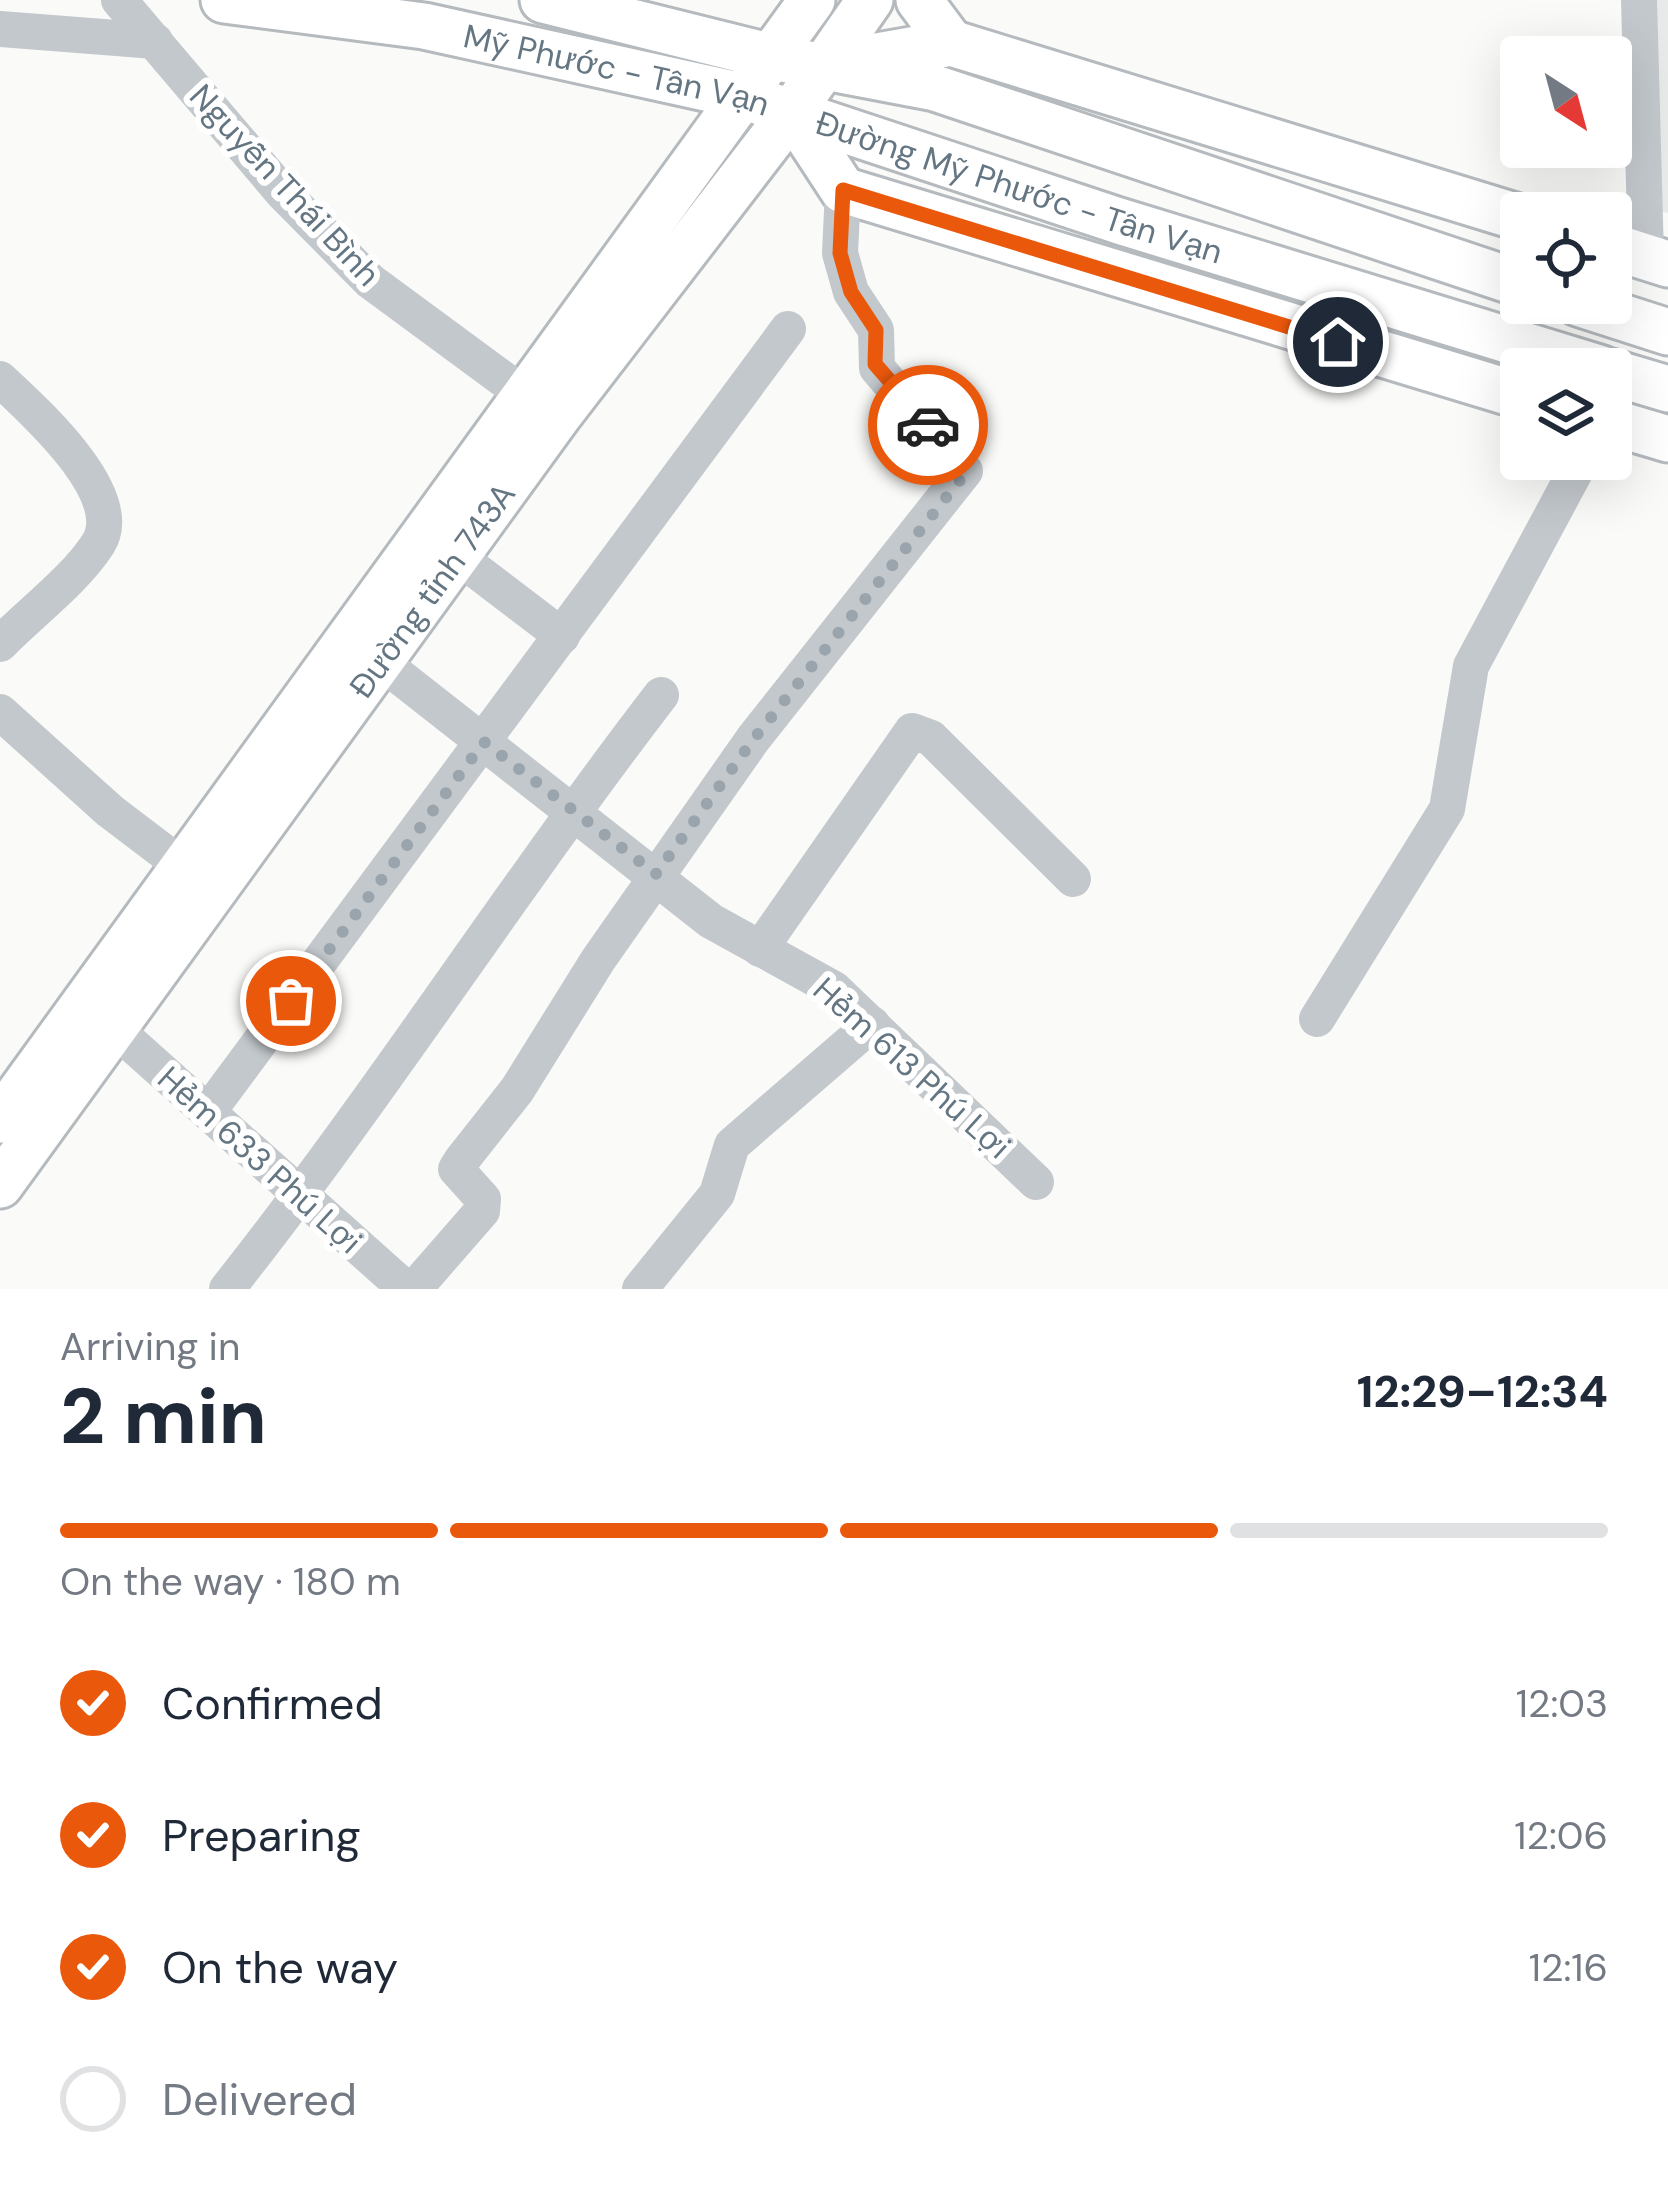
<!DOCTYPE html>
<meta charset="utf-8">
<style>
body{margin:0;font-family:"DM Sans",sans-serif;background:#f2f2f3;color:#1f2937;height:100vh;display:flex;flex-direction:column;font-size:45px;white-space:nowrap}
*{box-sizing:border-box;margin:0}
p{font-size:39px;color:#747a83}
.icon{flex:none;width:66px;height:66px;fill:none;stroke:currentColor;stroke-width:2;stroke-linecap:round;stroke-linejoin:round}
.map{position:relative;height:1289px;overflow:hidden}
.sheet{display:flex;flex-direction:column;background:#fff;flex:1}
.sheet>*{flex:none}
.needle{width:78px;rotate:144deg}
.controls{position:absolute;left:1500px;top:36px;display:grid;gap:24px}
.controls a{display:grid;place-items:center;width:132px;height:132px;border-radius:12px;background:#fff;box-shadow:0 12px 48px #0002;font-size:60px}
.pin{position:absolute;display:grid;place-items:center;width:102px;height:102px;color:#fff;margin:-51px;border:6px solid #fff;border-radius:50%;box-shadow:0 3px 12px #0007}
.courier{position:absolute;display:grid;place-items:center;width:120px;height:120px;margin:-60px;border:9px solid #ea580c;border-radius:50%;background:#fff;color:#222;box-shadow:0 3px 15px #0007}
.summary em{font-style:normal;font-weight:800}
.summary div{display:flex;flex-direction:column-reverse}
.summary{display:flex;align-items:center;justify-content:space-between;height:204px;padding:0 60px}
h1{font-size:78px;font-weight:800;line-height:90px}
.bar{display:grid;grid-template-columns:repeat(4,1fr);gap:18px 12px;align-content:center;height:144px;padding:0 60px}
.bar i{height:15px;border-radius:9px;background:#e0e1e3}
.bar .active{background:#ea580c}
.bar p{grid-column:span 4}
ol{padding:0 60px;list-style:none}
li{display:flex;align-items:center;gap:36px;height:132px}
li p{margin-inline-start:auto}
li .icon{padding:12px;border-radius:50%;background:#ea580c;color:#fff;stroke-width:4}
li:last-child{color:#747a83}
li i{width:66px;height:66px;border:6px solid #e0e1e3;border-radius:50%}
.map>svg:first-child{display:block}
.built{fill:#e8e9e9}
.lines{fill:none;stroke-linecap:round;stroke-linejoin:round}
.major-casing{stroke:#b5babe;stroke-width:51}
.minor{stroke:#c3c8cc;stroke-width:36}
.major{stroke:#fff;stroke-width:45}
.done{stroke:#99a4ac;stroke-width:12;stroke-dasharray:0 21.6}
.route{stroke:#ea580c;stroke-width:15}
.labels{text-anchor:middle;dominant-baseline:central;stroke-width:12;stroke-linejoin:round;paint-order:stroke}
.street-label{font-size:33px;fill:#657683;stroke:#fff}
</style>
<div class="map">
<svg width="1668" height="1289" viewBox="0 0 1668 1289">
<rect width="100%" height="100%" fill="#fafaf8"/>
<path class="built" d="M1649,0h19v213l-8,-2z"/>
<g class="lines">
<defs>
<g id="major">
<path id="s1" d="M224,0l200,26 318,70 377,125 483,148"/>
<path d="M543,0l229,57 163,31 586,196"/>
<path d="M919,0l32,43"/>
<path d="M849,61l102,-18 570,175"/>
<path d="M792,112l51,78 678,206"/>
<path d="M1611,246l57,18"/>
<path d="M1578,303l90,29"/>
<path d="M1611,372l57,17"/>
<path d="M1611,422l57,17"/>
<path d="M0,1120l812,-1120"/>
<path id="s2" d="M0,1185l558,-769 234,-304 78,-112"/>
</g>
</defs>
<use href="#major" class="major-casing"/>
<g class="minor">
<path d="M119,0l164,193 87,88 156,115"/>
<path d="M1639,0l7,257"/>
<path d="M0,29l155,12"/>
<path d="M0,379c34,32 129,116 98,165 -23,36 -68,69 -98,100"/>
<path d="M457,556l105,80"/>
<path d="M381,662l330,259 123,68 202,193"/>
<path d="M0,712l110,99 75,57"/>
<path d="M760,949l152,-218 19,7 142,141"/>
<path d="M1317,1019l130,-210 24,-143 111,-207"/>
<path d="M116,1030l290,259"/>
<path d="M208,1112l580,-783"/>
<path d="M227,1289c152,-192 284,-399 434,-594"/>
<path d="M414,1289l68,-78 1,-12 -27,-30 5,-8 56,-71 81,-130 155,-221 212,-268 -88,-103 -1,-38 -25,-38 -11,-39 3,-63"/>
<path d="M640,1289l77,-95 15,-49 140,-121"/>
</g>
<use href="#major" class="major"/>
</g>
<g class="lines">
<path class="done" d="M291,1001l193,-259 172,132 97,-134 208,-261 1,-15 -34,-39"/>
<path class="route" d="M928,425l-53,-61 1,-34 -25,-38 -11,-39 3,-63 495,152"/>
</g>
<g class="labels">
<g class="street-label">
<text stroke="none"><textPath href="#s1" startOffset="399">Mỹ Phước - Tân Vạn</textPath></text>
<text transform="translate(285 185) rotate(47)">Nguyễn Thái Bình</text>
<text stroke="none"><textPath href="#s1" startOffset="819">Đường Mỹ Phước - Tân Vạn</textPath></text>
<text stroke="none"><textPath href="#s2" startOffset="735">Đường tỉnh 743A</textPath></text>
<text transform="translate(912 1068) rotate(42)">Hẻm 613 Phú Lợi</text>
<text transform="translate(260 1160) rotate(42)">Hẻm 633 Phú Lợi</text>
</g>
</g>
</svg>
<div class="controls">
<a><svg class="needle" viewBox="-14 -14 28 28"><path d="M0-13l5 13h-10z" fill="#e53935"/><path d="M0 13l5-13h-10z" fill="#747a83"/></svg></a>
<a><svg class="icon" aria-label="locate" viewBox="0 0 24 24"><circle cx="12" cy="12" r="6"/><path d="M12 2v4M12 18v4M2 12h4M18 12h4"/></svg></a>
<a><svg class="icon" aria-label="layers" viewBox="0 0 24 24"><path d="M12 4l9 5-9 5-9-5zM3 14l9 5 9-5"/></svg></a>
</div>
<div class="pin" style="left:291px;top:1001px;background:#ea580c"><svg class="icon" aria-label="bag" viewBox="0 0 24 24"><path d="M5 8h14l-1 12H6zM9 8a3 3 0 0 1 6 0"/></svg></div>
<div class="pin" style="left:1338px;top:342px;background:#1f2937"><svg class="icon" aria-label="home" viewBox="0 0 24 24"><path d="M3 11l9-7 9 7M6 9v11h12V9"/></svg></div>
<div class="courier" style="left:928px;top:425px"><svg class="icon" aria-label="car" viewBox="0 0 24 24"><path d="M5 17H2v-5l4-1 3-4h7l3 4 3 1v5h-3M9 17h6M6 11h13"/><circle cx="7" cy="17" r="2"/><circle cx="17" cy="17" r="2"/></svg></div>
</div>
<section class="sheet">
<div class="summary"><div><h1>2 min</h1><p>Arriving in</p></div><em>12:29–12:34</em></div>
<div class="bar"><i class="active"></i><i class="active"></i><i class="active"></i><i></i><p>On the way · 180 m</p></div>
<ol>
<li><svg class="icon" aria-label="check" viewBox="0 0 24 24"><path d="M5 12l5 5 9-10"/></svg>Confirmed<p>12:03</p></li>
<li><svg class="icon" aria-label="check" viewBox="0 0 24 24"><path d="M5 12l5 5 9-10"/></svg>Preparing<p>12:06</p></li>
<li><svg class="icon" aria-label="check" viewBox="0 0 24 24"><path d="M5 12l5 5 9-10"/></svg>On the way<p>12:16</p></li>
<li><i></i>Delivered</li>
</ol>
</section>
